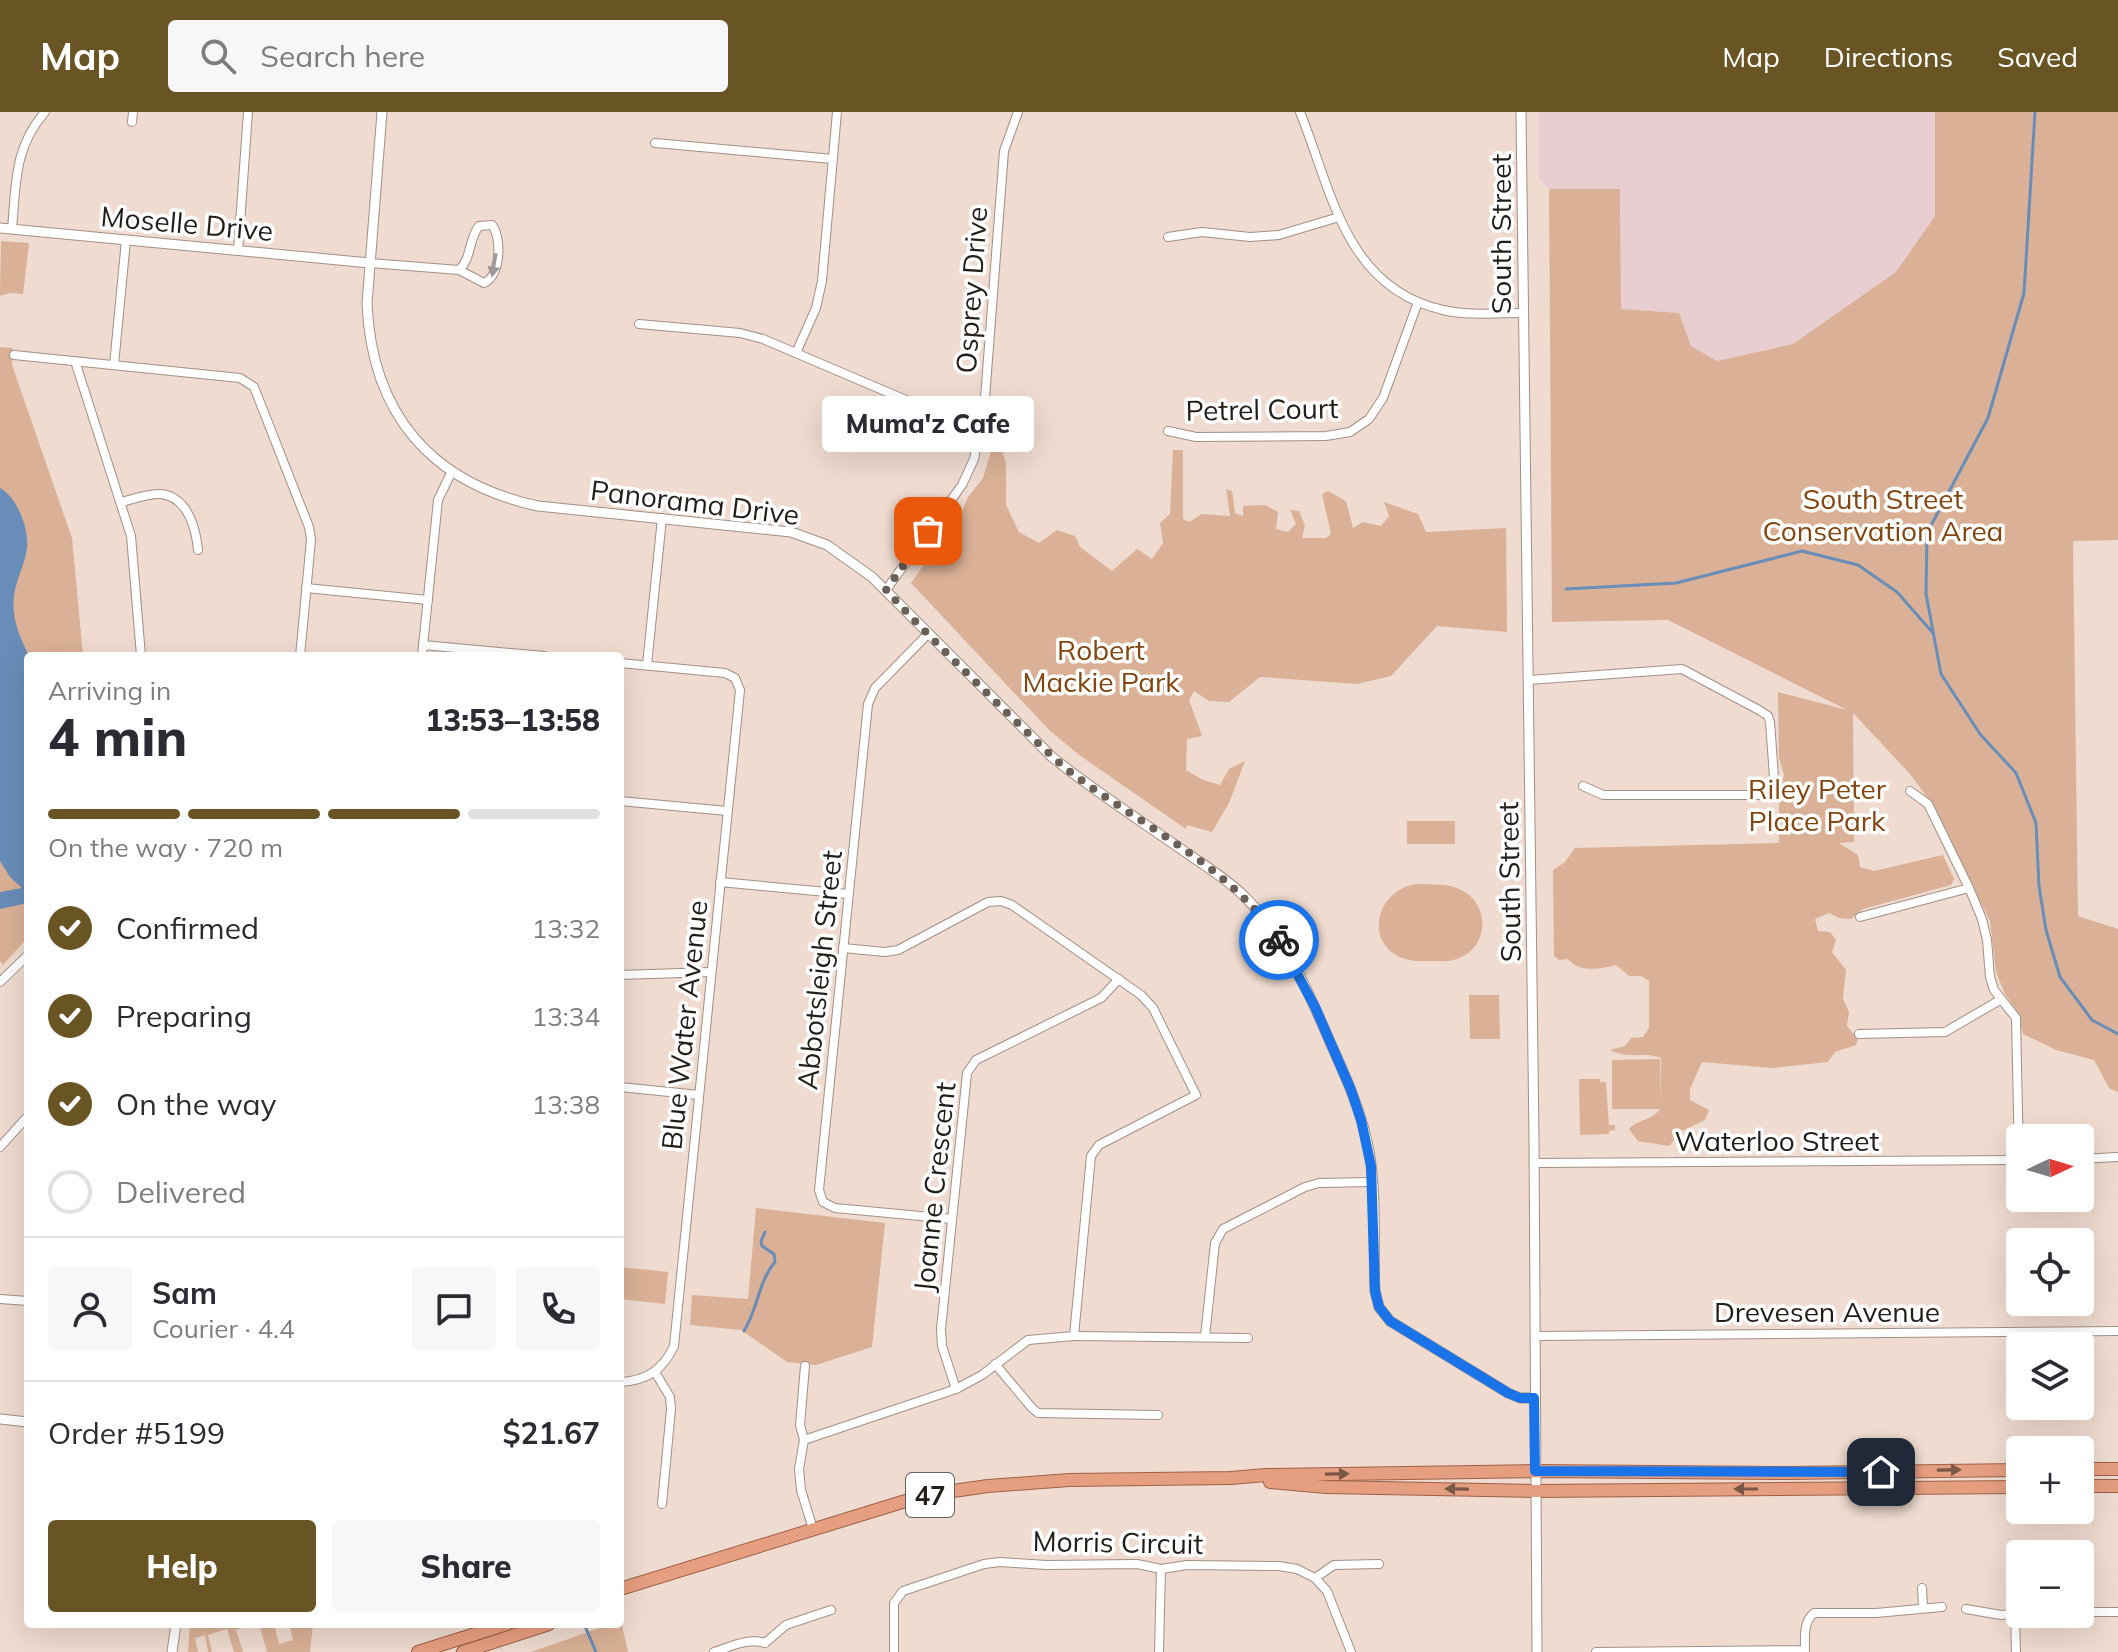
<!DOCTYPE html>
<meta charset="utf-8">
<style>
body{margin:0;font-family:Mulish,sans-serif;background:#f7f7f7;color:#2b2b33;height:100vh;display:flex;flex-direction:column;font-size:30px;white-space:nowrap}
*{box-sizing:border-box;margin:0}
p{font-size:26px;color:#7c7c81}
.icon{flex:none;width:44px;height:44px;fill:none;stroke:currentColor;stroke-width:2;stroke-linecap:round;stroke-linejoin:round}
.map{position:relative;flex:1;overflow:hidden}
.drawer{position:absolute;left:24px;top:540px;width:600px;height:976px;display:flex;flex-direction:column;background:#fff;border-radius:8px;box-shadow:0 8px 32px #0002}
.drawer>*{flex:none}
.needle{width:52px;rotate:86deg}
.tools{position:absolute;left:2006px;top:1012px;display:grid;gap:16px}
.tools a{display:grid;place-items:center;width:88px;height:88px;border-radius:8px;background:#fff;box-shadow:0 8px 32px #0002;font-size:40px}
.pin{position:absolute;display:grid;place-items:center;width:68px;height:68px;color:#fff;margin:-34px;border-radius:16px;box-shadow:0 4px 12px #0006}
.courier{position:absolute;display:grid;place-items:center;width:80px;height:80px;margin:-40px;border:6px solid #1a73e8;border-radius:50%;background:#fff;color:#222;box-shadow:0 2px 10px #0007}
.bubble{position:absolute;height:56px;border-radius:8px;background:#fff;box-shadow:0 8px 32px #0002;font-size:26px;font-weight:800;line-height:56px;text-align:center}
.head em{font-style:normal;font-weight:800}
.head div{display:flex;flex-direction:column-reverse}
.head{display:flex;align-items:center;justify-content:space-between;height:136px;padding:0 24px}
h1{font-size:52px;font-weight:800;line-height:60px}
.bar{display:grid;grid-template-columns:repeat(4,1fr);gap:12px 8px;align-content:center;height:96px;padding:0 24px}
.bar i{height:10px;border-radius:6px;background:#e1e1e2}
.bar .active{background:#695423}
.bar p{grid-column:span 4}
.line{display:flex;align-items:center;gap:20px;padding:0 24px;border-top:2px solid #e1e1e2}
.line div{flex:1}
.round{display:grid;place-items:center;flex:none;width:84px;height:84px;border-radius:8px;background:#f7f7f7}
ol{padding:0 24px;list-style:none}
li{display:flex;align-items:center;gap:24px;height:88px}
li p{margin-inline-start:auto}
li .icon{padding:8px;border-radius:50%;background:#695423;color:#fff;stroke-width:4}
li:last-child{color:#7c7c81}
li i{width:44px;height:44px;border:4px solid #e1e1e2;border-radius:50%}
.cta{display:flex;gap:16px;margin-top:auto;padding:16px 24px}
.cta a{flex:1;height:92px;border-radius:8px;background:#695423;color:#fff;font-size:32px;font-weight:800;line-height:92px;text-align:center}
.cta a+a{background:#f7f7f7;color:#2b2b33}
header{display:flex;align-items:center;gap:48px;box-sizing:border-box;height:112px;padding:0 40px;background:#695423;color:#fff}
header strong{font-size:38px}
nav{display:flex;gap:44px;margin-inline-start:auto;font-size:28px}
.search{width:560px;height:72px;background:#f7f7f7;display:flex;align-items:center;gap:20px;box-sizing:border-box;padding:0 28px;border-radius:8px;color:#7c7c81;font-size:30px}
.map>svg:first-child{display:block}
.industrial{fill:#e9ced1}
.green{fill:#dab196}
.water{fill:#688db8}
.lines{fill:none;stroke-linecap:round;stroke-linejoin:round}
.stream{stroke:#688db8;stroke-width:3}
.minor-casing{stroke:#a29085;stroke-width:10}
.tertiary-casing{stroke:#a29085;stroke-width:11}
.trunk-casing{stroke:#9d6147;stroke-width:14}
.minor{stroke:#fff;stroke-width:8}
.tertiary{stroke:#fff;stroke-width:9}
.trunk{stroke:#e69e80;stroke-width:12}
.oneway{fill:#9c9997}
.oneway2{fill:#7b5747}
.done{stroke:#6a6058;stroke-width:8;stroke-dasharray:0 14.4}
.route{stroke:#1a73e8;stroke-width:10}
.labels{text-anchor:middle;dominant-baseline:central;stroke-width:7;stroke-linejoin:round;paint-order:stroke}
.shield{fill:#fff;stroke:#65615d;stroke-width:2}
.shield-label{font-size:26px;font-weight:bold;fill:#231d18}
.street-label{font-size:28px;fill:#231d18;stroke:#fff}
.park-label{font-size:28px;fill:#84450e;stroke:#fff}
</style>
<header>
<strong>Map</strong>
<div class="search"><svg class="icon" aria-label="search" viewBox="0 0 24 24"><circle cx="10" cy="10" r="6"/><path d="M15 15l6 6"/></svg>Search here</div>
<nav><a>Map</a><a>Directions</a><a>Saved</a></nav>
</header>
<div class="map">
<svg width="2118" height="1540" viewBox="0 0 2118 1540">
<rect width="100%" height="100%" fill="#efdbcf"/>
<path class="industrial" d="M1539,0h396v104l-39,56 -103,73 -76,16 -26,-15 -12,-33 -58,-4 -1,-120h-71l-10,-10z"/>
<g class="green">
<path d="M1935,0h183v428l-45,1 5,375 40,13v163l-9,-4 -15,-28 -38,-10 -33,-16 -7,-24 -11,-16 -9,-22 -6,-51 -61,-121 -19,-26 -57,-61 1,129 -15,1 19,12 2,12 14,4 69,-16 11,24 -3,6 -88,24 -12,10 -12,-1 -10,-5 -14,6 3,12 12,1 6,8 -4,12 14,18 -3,29 6,13 -2,14 11,13 -2,6 -21,7 -7,10 -56,6 -70,-6 -12,27v11l19,10 -4,10 -23,11 -13,15 -31,-5 -9,-12c11,-11 23,-8 31,-20h-48v-49l48,-1 1,47v-48c-18,-7 -31,2 -51,-8l15,-4 6,-8 12,-1 6,-9v-47l-8,-5h-12l-13,-11c-15,4 -37,8 -48,-6l-9,1 -5,-4 -1,-86 12,-8 10,-14 204,-5v-52l5,-16 -5,-17 -1,-66 69,18 -179,-90 -116,2 -3,-433h71l1,120 58,4 12,33 26,15 76,-17 103,-72 39,-56z"/>
<path d="M1,129l28,2 -6,51 -13,-1 -10,3z"/>
<path d="M0,235l13,1 -1,17 60,173 11,118h-55v281l-25,28 -3,-4z"/>
<path d="M1000,331l6,21v41l13,27 20,11 18,-13 18,6 5,11 32,24 25,-22 15,10 11,-16 -3,-20 10,-9 3,-64h10v69l6,3 13,-8 28,2 -4,-27 6,2 3,22 8,3v-10l22,-1 13,7 -2,17 12,3 8,-8 -6,-14 9,1 6,14 -3,13h24l5,-4 -9,-40 6,-3 18,10 7,27 10,-6 18,4 8,-10 -5,-14 34,12 8,18 80,-4 1,104 -70,-6 -46,50 -34,8 -97,-7 -31,25 -20,-1 -15,-10 -5,9 13,36 -15,3 -1,31 17,10 17,5 9,-16 16,-8 -16,42 -17,29 -25,-7 -1,4 -104,-72 -32,-26 -139,-148 51,-72 6,-14 15,-19 9,-30z"/>
<rect x="1407" y="709" width="48" height="23"/>
<path d="M1417,772c13,1 30,-1 42,5 32,13 31,59 -2,70 -8,3 -17,2 -25,2 -10,0 -21,1 -30,-3 -39,-17 -25,-69 15,-74z"/>
<path d="M1469,883h30l1,44h-30z"/>
<path d="M1579,967h21v3h6l3,43h6v5l-6,1v3l-29,1z"/>
<path d="M756,1096l129,15 -13,124 -56,18 -29,-3 -46,-32 -51,-5 2,-30 56,4z"/>
<path d="M620,1155l48,5 -3,32 -45,-5z"/>
<path d="M621,1509l7,31h-97l80,-28h9z"/>
<path d="M190,1512h64l-18,6 7,22h-9l-7,-23 -19,6 4,17h-4l-3,-17 -10,3 3,14h-10z"/>
<path d="M259,1512h15l5,20 14,-4 -4,-16h24l-3,28h-43z"/>
</g>
<path class="water" d="M0,376c17,9 29,40 27,60 -2,16 -11,32 -13,48 -3,22 6,41 15,60l-1,247 -28,6v-17l22,-4 -12,-11 -10,-16z"/>
<g class="lines">
<g class="stream">
<path d="M2035,0l-11,181 -36,125 -61,115 -1,61 15,80 39,60 36,39 20,50 3,63 7,44 14,47 32,43 26,14"/>
<path d="M1566,477l110,-6 126,-32 56,14 39,27 36,41"/>
<path d="M744,1219c14,-22 14,-49 31,-69l-1,-8 -12,-8 -1,-5 4,-9"/>
<path d="M584,1512l12,28"/>
</g>
<defs>
<g id="minor">
<path d="M1300,0c32,79 45,176 143,198 25,6 53,3 79,3"/>
<path d="M132,10l1,-10"/>
<path d="M655,31l178,16"/>
<path d="M12,117c4,-45 2,-82 33,-117"/>
<path d="M1168,125l34,-5 48,5 29,-2 60,-18"/>
<path d="M238,139l10,-139"/>
<path d="M370,151l89,7 25,13c17,-7 18,-45 8,-58l-13,1c-11,14 -7,32 -20,44"/>
<path d="M639,212l101,9 23,6 218,93"/>
<path d="M796,241l20,-45 6,-27 15,-169"/>
<path d="M14,243l226,23 14,9 55,140 2,13 -11,116"/>
<path d="M75,249l56,175 10,120"/>
<path d="M114,253l12,-125"/>
<path d="M1168,319l28,6 130,-1 24,-4 19,-13 14,-21 35,-96"/>
<path d="M122,390c11,-3 27,-9 39,-8 27,3 35,35 37,56"/>
<path d="M306,476l122,12"/>
<path d="M886,478l76,-105 12,-26 10,-48 20,-260 14,-39"/>
<path d="M927,523l-52,53 -7,16 -49,486 4,12 12,6 117,11"/>
<path d="M423,533l121,11"/>
<path d="M422,544l16,-156 13,-27"/>
<path d="M620,551l105,10 10,5 5,12 -66,656c-11,24 -28,35 -54,36"/>
<path d="M647,553l15,-147"/>
<path d="M1529,568l153,-11 77,41 9,6 2,6 4,55 -4,11 -10,7h-157l-20,-9"/>
<path d="M1910,679l18,13 41,84 13,31 5,21 3,37 4,13 22,28 3,142"/>
<path d="M620,689l107,10"/>
<path d="M720,770l128,12"/>
<path d="M1860,805l109,-29"/>
<path d="M620,863l91,-3"/>
<path d="M0,870l28,-27"/>
<path d="M1859,922l86,-2 55,-32"/>
<path d="M620,975l79,8"/>
<path d="M0,1035l28,-31"/>
<path d="M2080,1047l38,-2"/>
<path d="M1534,1051l486,-3"/>
<path d="M0,1187l28,2"/>
<path d="M1074,1224l174,2"/>
<path d="M1536,1224l582,-5"/>
<path d="M1205,1225l10,-94 8,-14 82,-42 14,-4 52,-1"/>
<path d="M995,1252l37,44 6,5 120,2"/>
<path d="M805,1254l-5,59 4,15 -5,29 2,21 12,39"/>
<path d="M655,1260l15,25 1,12 -9,95"/>
<path d="M956,1277l-14,-43 -1,-17 26,-256 9,-13 125,-62 18,-19"/>
<path d="M804,1328l152,-51 26,-14 46,-35 46,-4 17,-180 8,-11 97,-50 -43,-87 -12,-13 -129,-90 -11,-4 -13,1 -90,48 -13,2 -42,-4"/>
<path d="M1315,1466l19,-13 45,-1"/>
<path d="M1922,1476l1,19"/>
<path d="M1966,1497l35,6 19,-2"/>
<path d="M2080,1500h38"/>
<path d="M2015,1501l1,39"/>
<path d="M765,1531l21,-18 45,-15"/>
<path d="M714,1540c16,-5 35,-15 51,-9"/>
<path d="M894,1540v-49l9,-12 81,-27 16,-2 46,3 91,-1 24,5 26,-4 92,1 18,3 18,9 12,13 24,61"/>
<path d="M1159,1540l2,-83"/>
<path d="M1596,1540l209,-2c0,-13 -2,-28 9,-37h62l66,-6"/>
</g>
<g id="tertiary">
<path d="M382,0l-15,192c5,110 64,179 171,202l253,26 36,13 45,32 180,180c41,33 86,62 129,92 21,15 45,29 63,47 41,40 64,95 86,146 16,35 32,71 39,109 8,45 4,94 6,140l4,16 11,14 118,72 12,5h14"/>
<path d="M1521,0l13,1027 3,513"/>
<path d="M0,116l370,35"/>
<path d="M0,1307l28,3"/>
<path d="M172,1540l4,-28"/>
</g>
<g id="trunk">
<path d="M2080,1357h38"/>
<path d="M1270,1370l56,5 209,4 485,-4"/>
<path d="M2080,1374h38"/>
<path d="M620,1477l305,-94 63,-9 81,-6 162,-2 35,-3 269,-4 251,2 234,-3"/>
<path d="M418,1540l89,-28"/>
<path d="M463,1540l86,-28"/>
</g>
</defs>
<use href="#minor" class="minor-casing"/>
<use href="#tertiary" class="tertiary-casing"/>
<use href="#trunk" class="trunk-casing"/>
<use href="#minor" class="minor"/>
<use href="#tertiary" class="tertiary"/>
<use href="#trunk" class="trunk"/>
</g>
<defs><path id="oneway-solid" d="M-6-.8H1V-3.2L6.5 0L1 3.2V.8H-6Z" transform="scale(2)"/></defs>
<use class="oneway" href="#oneway-solid" transform="translate(494 153) rotate(100)"/>
<g class="oneway2">
<use href="#oneway-solid" transform="translate(1949 1358) rotate(-1)"/>
<use href="#oneway-solid" transform="translate(1337 1362) rotate(-1)"/>
<use href="#oneway-solid" transform="translate(1457 1377) rotate(-179)"/>
<use href="#oneway-solid" transform="translate(1746 1377) rotate(180)"/>
</g>
<g class="lines">
<path class="done" d="M928,419l-42,59c38,42 79,81 119,121 24,22 46,47 72,66 69,51 153,90 202,163"/>
<path class="route" d="M1279,828l36,67 36,83 10,30 10,46 4,125 4,16 11,14 118,72 12,5h14l1,73 346,1"/>
</g>
<g class="labels">
<rect class="shield" x="906" y="1361" width="48" height="44" rx="6"/>
<g class="shield-label">
<text x="930" y="1383">47</text>
</g>
<g class="street-label">
<text transform="translate(187 111) rotate(5)">Moselle Drive</text>
<text transform="translate(1500 122) rotate(-90)">South Street</text>
<text transform="translate(971 178) rotate(-86)">Osprey Drive</text>
<text transform="translate(1262 297) rotate(-1)">Petrel Court</text>
<text transform="translate(695 390) rotate(7)">Panorama Drive</text>
<text transform="translate(1509 770) rotate(-91)">South Street</text>
<text transform="translate(819 858) rotate(-84)">Abbotsleigh Street</text>
<text transform="translate(684 913) rotate(-84)">Blue Water Avenue</text>
<text x="1777" y="1028">Waterloo Street</text>
<text transform="translate(934 1075) rotate(-84)">Joanne Crescent</text>
<text x="1827" y="1199">Drevesen Avenue</text>
<text transform="translate(1118 1430) rotate(1)">Morris Circuit</text>
</g>
<g class="park-label">
<text x="1883" y="386">South Street<tspan x="1883" dy="32">Conservation Area</tspan></text>
<text x="1101" y="537">Robert<tspan x="1101" dy="32">Mackie Park</tspan></text>
<text x="1817" y="676">Riley Peter<tspan x="1817" dy="32">Place Park</tspan></text>
</g>
</g>
</svg>
<div class="tools">
<a><svg class="needle" viewBox="-14 -14 28 28"><path d="M0-13l5 13h-10z" fill="#e53935"/><path d="M0 13l5-13h-10z" fill="#7c7c81"/></svg></a>
<a><svg class="icon" aria-label="locate" viewBox="0 0 24 24"><circle cx="12" cy="12" r="6"/><path d="M12 2v4M12 18v4M2 12h4M18 12h4"/></svg></a>
<a><svg class="icon" aria-label="layers" viewBox="0 0 24 24"><path d="M12 4l9 5-9 5-9-5zM3 14l9 5 9-5"/></svg></a>
<a>+</a>
<a>−</a>
</div>
<div class="pin" style="left:928px;top:419px;background:#ea580c"><svg class="icon" aria-label="bag" viewBox="0 0 24 24"><path d="M5 8h14l-1 12H6zM9 8a3 3 0 0 1 6 0"/></svg></div>
<div class="pin" style="left:1881px;top:1360px;background:#1f2937"><svg class="icon" aria-label="home" viewBox="0 0 24 24"><path d="M3 11l9-7 9 7M6 9v11h12V9"/></svg></div>
<div class="courier" style="left:1279px;top:828px"><svg class="icon" aria-label="bike" viewBox="0 0 24 24"><circle cx="6" cy="16" r="4"/><circle cx="18" cy="16" r="4"/><path d="M6 16l4-8h5l3 8M10 8l3 8H6M13 5h3"/></svg></div>
<div class="bubble" style="left:822px;top:284px;width:212px">Muma'z Cafe</div>
<section class="drawer">
<div class="head"><div><h1>4 min</h1><p>Arriving in</p></div><em>13:53–13:58</em></div>
<div class="bar"><i class="active"></i><i class="active"></i><i class="active"></i><i></i><p>On the way · 720 m</p></div>
<ol>
<li><svg class="icon" aria-label="check" viewBox="0 0 24 24"><path d="M5 12l5 5 9-10"/></svg>Confirmed<p>13:32</p></li>
<li><svg class="icon" aria-label="check" viewBox="0 0 24 24"><path d="M5 12l5 5 9-10"/></svg>Preparing<p>13:34</p></li>
<li><svg class="icon" aria-label="check" viewBox="0 0 24 24"><path d="M5 12l5 5 9-10"/></svg>On the way<p>13:38</p></li>
<li><i></i>Delivered</li>
</ol>
<div class="line" style="height:144px"><a class="round"><svg class="icon" aria-label="person" viewBox="0 0 24 24"><circle cx="12" cy="8" r="4"/><path d="M4 21q1-7 8-7t8 7"/></svg></a><div><b>Sam</b><p>Courier · 4.4</p></div><a class="round"><svg class="icon" aria-label="chat" viewBox="0 0 24 24"><path d="M4 5h16v11H9l-5 4z"/></svg></a><a class="round"><svg class="icon" aria-label="phone" viewBox="0 0 24 24"><path d="M5 4h4l2 5-3 2q2 4 5 5l2-3 5 2v4C11 20 4 13 5 4z"/></svg></a></div>
<div class="line" style="height:104px"><div>Order #5199</div><b>$21.67</b></div>
<div class="cta"><a>Help</a><a>Share</a></div>
</section>
</div>
